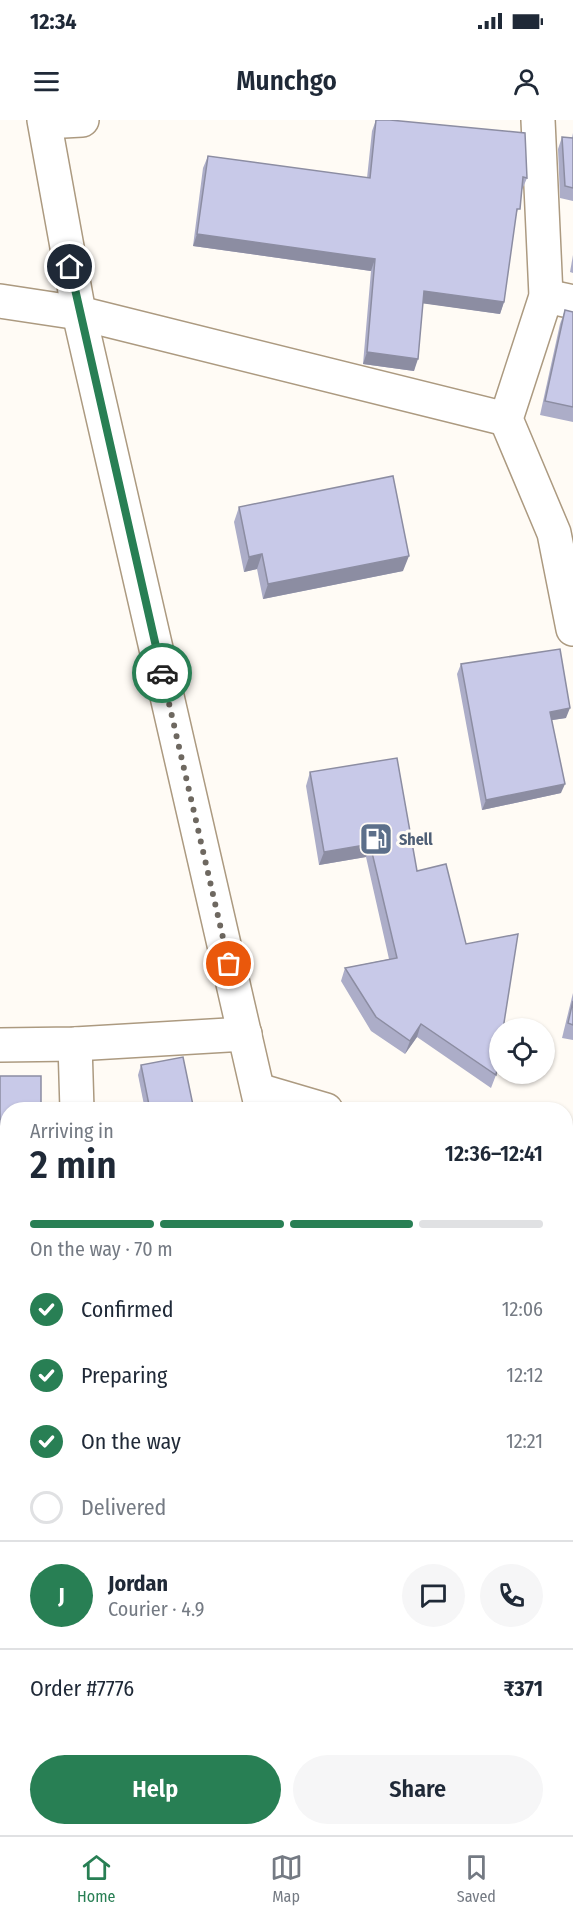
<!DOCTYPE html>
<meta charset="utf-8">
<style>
body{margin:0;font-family:"Fira Sans Condensed",sans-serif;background:#f6f6f7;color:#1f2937;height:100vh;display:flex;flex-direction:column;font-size:22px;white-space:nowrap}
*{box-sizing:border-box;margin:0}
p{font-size:20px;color:#747a83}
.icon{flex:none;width:33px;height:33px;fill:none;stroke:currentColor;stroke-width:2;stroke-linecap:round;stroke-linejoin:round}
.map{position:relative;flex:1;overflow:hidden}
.side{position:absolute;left:0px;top:982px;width:573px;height:734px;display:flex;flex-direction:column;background:#fff;border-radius:24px 24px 0 0;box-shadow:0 2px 4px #0004}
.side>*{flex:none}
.controls{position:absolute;left:489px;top:898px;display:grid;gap:12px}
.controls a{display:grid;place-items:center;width:66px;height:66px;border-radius:50%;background:#fff;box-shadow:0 2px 4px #0004;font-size:30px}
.pin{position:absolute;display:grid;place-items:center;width:51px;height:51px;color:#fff;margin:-26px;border:3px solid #fff;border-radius:50%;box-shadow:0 2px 6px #0007}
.courier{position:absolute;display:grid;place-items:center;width:60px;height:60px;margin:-30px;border:4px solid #287f54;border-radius:50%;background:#fff;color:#222;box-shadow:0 2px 8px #0007}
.summary em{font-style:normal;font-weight:600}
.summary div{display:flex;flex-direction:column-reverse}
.summary{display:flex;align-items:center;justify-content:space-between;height:102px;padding:0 30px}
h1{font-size:39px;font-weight:600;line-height:45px}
.bar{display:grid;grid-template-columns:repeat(4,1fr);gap:9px 6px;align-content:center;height:72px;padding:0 30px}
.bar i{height:8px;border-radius:4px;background:#e0e1e3}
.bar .selected{background:#287f54}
.bar p{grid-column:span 4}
.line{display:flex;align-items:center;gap:15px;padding:0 30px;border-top:2px solid #e0e1e3}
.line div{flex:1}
.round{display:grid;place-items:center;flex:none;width:63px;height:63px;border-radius:32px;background:#f6f6f7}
ol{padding:0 30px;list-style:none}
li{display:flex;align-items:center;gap:18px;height:66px}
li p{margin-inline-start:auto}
li .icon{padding:6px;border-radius:50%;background:#287f54;color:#fff;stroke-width:4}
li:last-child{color:#747a83}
li i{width:33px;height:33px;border:3px solid #e0e1e3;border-radius:50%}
.action{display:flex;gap:12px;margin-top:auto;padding:12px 30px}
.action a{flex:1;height:69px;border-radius:36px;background:#287f54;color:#fff;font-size:24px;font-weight:600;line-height:69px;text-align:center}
.action a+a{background:#f6f6f7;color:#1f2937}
.status{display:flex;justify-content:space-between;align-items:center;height:42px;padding:0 30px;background:#fff;direction:ltr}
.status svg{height:16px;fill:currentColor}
header{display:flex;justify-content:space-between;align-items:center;height:78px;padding:0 30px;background:#fff;font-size:27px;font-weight:600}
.menu{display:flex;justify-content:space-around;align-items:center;height:84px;border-top:2px solid #e0e1e3;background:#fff;font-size:16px;color:#747a83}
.menu a{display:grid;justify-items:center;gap:3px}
.menu .selected{color:#287f54}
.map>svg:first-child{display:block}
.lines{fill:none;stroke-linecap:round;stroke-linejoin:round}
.minor-casing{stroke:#ac9a80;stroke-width:36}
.tertiary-casing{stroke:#ac9a80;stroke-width:36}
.primary-casing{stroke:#ac9a80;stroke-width:36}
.minor{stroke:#fff;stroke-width:33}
.tertiary{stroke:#fff;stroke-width:33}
.primary{stroke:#fff;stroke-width:33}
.wall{fill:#acadc8}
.shaded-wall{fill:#8c8da2}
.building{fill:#c8c9e8;stroke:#8c8da2;stroke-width:1.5}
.done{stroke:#6e6860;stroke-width:6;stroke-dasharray:0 10.8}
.route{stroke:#287f54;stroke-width:8}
.labels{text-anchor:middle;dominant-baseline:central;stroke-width:6;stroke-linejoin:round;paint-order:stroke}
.service-label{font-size:16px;font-weight:bold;fill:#4e5e75;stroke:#fffbf5;text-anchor:start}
</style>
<div class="status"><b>12:34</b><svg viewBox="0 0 49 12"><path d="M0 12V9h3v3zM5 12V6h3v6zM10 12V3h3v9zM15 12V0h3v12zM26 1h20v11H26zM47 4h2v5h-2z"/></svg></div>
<header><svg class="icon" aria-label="menu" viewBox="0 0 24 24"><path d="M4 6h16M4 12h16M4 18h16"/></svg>Munchgo<svg class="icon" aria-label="person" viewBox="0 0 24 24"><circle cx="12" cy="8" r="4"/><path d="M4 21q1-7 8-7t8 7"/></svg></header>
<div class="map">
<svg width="573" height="1715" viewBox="0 0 573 1715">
<rect width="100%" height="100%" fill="#fffbf5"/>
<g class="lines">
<defs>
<g id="minor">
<path d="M538,0l8,176 -40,123 48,114 19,96"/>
<path d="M45,2l37,-2"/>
<path d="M546,176l27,6"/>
<path d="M0,181l79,12 427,106"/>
<path d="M75,924l2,66"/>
<path d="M0,925l75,-1 170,-10"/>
<path d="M0,1188h8"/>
<path d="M0,1426h8"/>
<path d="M0,1607h8"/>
<path d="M86,1708v7"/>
</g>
<g id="tertiary">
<path d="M258,970l68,20"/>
<path d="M566,1060l7,2"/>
</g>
<g id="primary">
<path d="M44,0l35,193 183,797"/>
<path d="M416,1708l1,7"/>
</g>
</defs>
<use href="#minor" class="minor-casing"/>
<use href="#tertiary" class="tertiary-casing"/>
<use href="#primary" class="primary-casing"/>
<use href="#minor" class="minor"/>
<use href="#tertiary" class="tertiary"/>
<use href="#primary" class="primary"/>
</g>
<g class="wall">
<path d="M376,0l151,58 -5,12 -7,31 -11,81 -4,12 -77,-11 -9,68 -51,-7 8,-93 -178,-25 10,-78 5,-12 159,22 5,-47z"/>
<path d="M573,13v68l-13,-3 -2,-49 4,-12 10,1z"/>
<path d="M573,135v18l-3,-1z"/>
<path d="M565,190l8,2v110l-33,-7 20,-91z"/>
<path d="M239,387l164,64 -140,28 -6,-30 -13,3 -10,-50z"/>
<path d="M461,544l105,54 -14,2 9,73 -79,17 -25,-136z"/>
<path d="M310,652l107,99 79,204 -5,13 -74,-51 -12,17 -34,-23 -30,-50 4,-13 44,-9 -23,-102 -47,8 -13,-79z"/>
<path d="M573,873v47l-11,-2z"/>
<path d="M141,945l53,45h-49l-7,-35z"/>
<path d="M566,1107l7,2v86l-7,-2z"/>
<path d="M3,1429h5v154h-8v-146z"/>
</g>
<g class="shaded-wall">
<path d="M197,114l178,25 -4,12 -178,-25z"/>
<path d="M424,171l80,11 -4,12 -80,-11z"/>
<path d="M367,232l51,7 -4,12 -51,-7z"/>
<path d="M262,434l-5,15 -13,3 5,-15z"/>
<path d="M409,436l-6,15 -140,28 5,-15z"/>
<path d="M570,588l-4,10 -20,3 4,-9z"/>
<path d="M565,664l-4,9 -79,17 4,-10z"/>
<path d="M370,724l-4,13 -47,8 5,-13z"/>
<path d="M421,904l-4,13 -12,17 5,-13z"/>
<path d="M0,1151l8,1v13l-8,-1z"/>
<rect x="0" y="1345" width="8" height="12"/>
<rect x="0" y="1568" width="8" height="15"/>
<path d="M573,1646v15l-7,1v-15z"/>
</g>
<g class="building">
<path d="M376,0h14l135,13 2,45 -4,-1 -3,32h-3l-13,93 -80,-11 -6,68 -51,-7 8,-93 -178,-25 11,-78 162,22z"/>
<path d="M562,17l11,1v50l-8,-2z"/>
<path d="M565,190l8,2v95l-28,-6z"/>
<path d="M393,356l16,80 -141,28 -6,-30 -13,3 -10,-50z"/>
<path d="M560,529l10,59 -20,4 15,72 -79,16 -25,-136z"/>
<path d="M397,638l20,113 29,-7 20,80 52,-10 -15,95h-3v24l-4,22 -75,-51 -11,17 -34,-24 -31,-49 52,-10 -27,-114 -46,8 -14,-80z"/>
<path d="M573,881v24l-5,-2z"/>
<path d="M183,937l11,53h-44l-9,-45z"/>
<path d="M0,956h41v34h-33v162l-8,-1z"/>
<path d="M566,1107l7,2v71l-7,-2z"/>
<rect x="0" y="1291" width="8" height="54"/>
<path d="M3,1429h5v139h-8v-77z"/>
<path d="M573,1429v217l-7,1v-217z"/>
</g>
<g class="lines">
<path class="done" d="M162,553l67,291"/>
<path class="route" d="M70,147l92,406"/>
</g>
<defs>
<symbol id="fuel-square" viewBox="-11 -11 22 22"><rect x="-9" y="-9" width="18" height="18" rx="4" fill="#5c6f8a" stroke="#fffbf5"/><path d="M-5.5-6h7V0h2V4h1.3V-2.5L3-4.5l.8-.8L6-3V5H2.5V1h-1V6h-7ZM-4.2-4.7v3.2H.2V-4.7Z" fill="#fff"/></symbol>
</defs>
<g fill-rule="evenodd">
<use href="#fuel-square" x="357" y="700" width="38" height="38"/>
</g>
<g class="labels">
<g class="service-label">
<text x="399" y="719">Shell</text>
</g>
</g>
</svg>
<div class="controls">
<a><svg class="icon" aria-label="locate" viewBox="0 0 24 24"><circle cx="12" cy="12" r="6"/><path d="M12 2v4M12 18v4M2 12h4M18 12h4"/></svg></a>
</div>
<div class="pin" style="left:229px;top:844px;background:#ea580c"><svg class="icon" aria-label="bag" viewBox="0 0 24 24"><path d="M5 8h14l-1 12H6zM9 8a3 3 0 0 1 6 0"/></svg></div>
<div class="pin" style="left:70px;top:147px;background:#1f2937"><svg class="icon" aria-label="home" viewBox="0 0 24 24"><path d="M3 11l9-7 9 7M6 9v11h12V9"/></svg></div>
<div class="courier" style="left:162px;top:553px"><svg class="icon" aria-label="car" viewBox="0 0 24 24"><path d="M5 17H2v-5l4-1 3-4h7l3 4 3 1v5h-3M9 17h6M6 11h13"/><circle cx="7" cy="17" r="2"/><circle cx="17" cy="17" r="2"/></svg></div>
<section class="side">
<div class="summary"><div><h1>2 min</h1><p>Arriving in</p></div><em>12:36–12:41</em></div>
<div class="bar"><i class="selected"></i><i class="selected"></i><i class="selected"></i><i></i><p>On the way · 70 m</p></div>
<ol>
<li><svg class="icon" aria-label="check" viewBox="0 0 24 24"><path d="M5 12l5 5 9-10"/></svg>Confirmed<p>12:06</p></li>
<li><svg class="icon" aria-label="check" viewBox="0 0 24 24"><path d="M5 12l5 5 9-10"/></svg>Preparing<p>12:12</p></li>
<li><svg class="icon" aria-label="check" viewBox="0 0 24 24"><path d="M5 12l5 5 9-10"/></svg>On the way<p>12:21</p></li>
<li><i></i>Delivered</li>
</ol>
<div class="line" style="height:108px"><b class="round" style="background:#287f54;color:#fff">J</b><div><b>Jordan</b><p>Courier · 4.9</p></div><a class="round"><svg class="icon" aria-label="chat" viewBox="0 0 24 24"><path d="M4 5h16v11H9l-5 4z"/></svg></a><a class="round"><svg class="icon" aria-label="phone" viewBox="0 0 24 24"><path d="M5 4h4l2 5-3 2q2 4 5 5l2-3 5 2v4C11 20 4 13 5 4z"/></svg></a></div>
<div class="line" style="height:78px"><div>Order #7776</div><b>₹371</b></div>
<div class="action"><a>Help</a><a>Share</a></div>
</section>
</div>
<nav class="menu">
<a class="selected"><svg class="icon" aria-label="home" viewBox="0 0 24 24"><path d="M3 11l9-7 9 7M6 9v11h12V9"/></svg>Home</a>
<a><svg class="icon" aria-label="map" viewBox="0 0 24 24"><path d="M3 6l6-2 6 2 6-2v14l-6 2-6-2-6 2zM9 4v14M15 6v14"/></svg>Map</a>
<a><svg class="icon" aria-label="saved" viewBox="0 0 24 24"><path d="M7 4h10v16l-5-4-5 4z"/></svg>Saved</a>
</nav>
